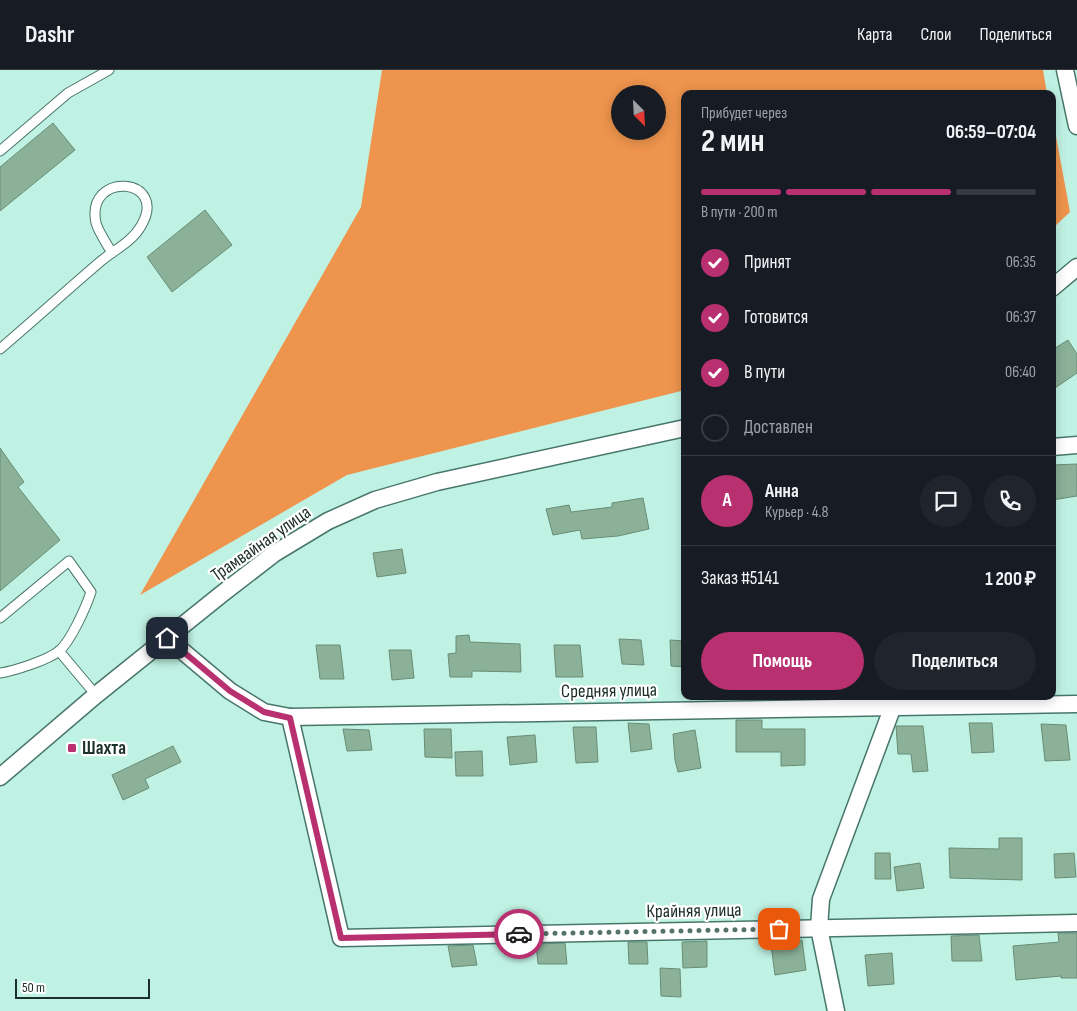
<!DOCTYPE html>
<html lang="ru">
<meta charset="utf-8">
<style>
body{margin:0;font-family:"Sofia Sans Condensed",sans-serif;background:#20242c;color:#f1f3f6;height:100vh;display:flex;flex-direction:column;font-size:19px;white-space:nowrap}
*{box-sizing:border-box;margin:0}
p{font-size:16px;color:#9ea1a6}
.icon{flex:none;width:28px;height:28px;fill:none;stroke:currentColor;stroke-width:2;stroke-linecap:round;stroke-linejoin:round}
.map{position:relative;flex:1;overflow:hidden}
.side{position:absolute;left:681px;top:20px;width:375px;height:610px;display:flex;flex-direction:column;background:#171b24;border-radius:10px;box-shadow:0 2px 12px #0003}
.side>*{flex:none}
.needle{width:32px;rotate:156deg}
.controls{position:absolute;left:611px;top:15px;display:grid;gap:10px}
.controls a{display:grid;place-items:center;width:55px;height:55px;border-radius:50%;background:#171b24;box-shadow:0 2px 12px #0003;font-size:25px}
.scale{position:absolute;left:15px;bottom:12px;width:135px;box-sizing:border-box;padding-left:5px;border:2px solid #1c2f2a;border-top:0;font-size:14px;line-height:18px;white-space:nowrap;color:#1c2f2a;-webkit-text-stroke:4px #fff;paint-order:stroke}
.pin{position:absolute;display:grid;place-items:center;width:42px;height:42px;color:#fff;margin:-21px;border-radius:10px;box-shadow:0 2px 8px #0006}
.courier{position:absolute;display:grid;place-items:center;width:50px;height:50px;margin:-25px;border:4px solid #b83070;border-radius:50%;background:#fff;color:#222;box-shadow:0 1px 6px #0007}
.head em{font-style:normal;font-weight:700}
.head div{display:flex;flex-direction:column-reverse}
.head{display:flex;align-items:center;justify-content:space-between;height:85px;padding:0 20px}
h1{font-size:32px;font-weight:700;line-height:38px}
.bar{display:grid;grid-template-columns:repeat(4,1fr);gap:8px 5px;align-content:center;height:60px;padding:0 20px}
.bar i{height:6px;border-radius:4px;background:#363941}
.bar .on{background:#b83070}
.bar p{grid-column:span 4}
.line{display:flex;align-items:center;gap:12px;padding:0 20px;border-top:1px solid #363941}
.line div{flex:1}
.round{display:grid;place-items:center;flex:none;width:52px;height:52px;border-radius:26px;background:#20242c}
ol{padding:0 20px;list-style:none}
li{display:flex;align-items:center;gap:15px;height:55px}
li p{margin-inline-start:auto}
li .icon{padding:5px;border-radius:50%;background:#b83070;color:#fff;stroke-width:4}
li:last-child{color:#9ea1a6}
li i{width:28px;height:28px;border:2px solid #363941;border-radius:50%}
.action{display:flex;gap:10px;margin-top:auto;padding:10px 20px}
.action a{flex:1;height:58px;border-radius:30px;background:#b83070;color:#fff;font-size:20px;font-weight:700;line-height:58px;text-align:center}
.action a+a{background:#20242c;color:#f1f3f6}
header{display:flex;align-items:center;gap:30px;box-sizing:border-box;height:70px;padding:0 25px;background:#171b24;border-bottom:1px solid #363941}
header strong{font-size:24px}
nav{display:flex;gap:28px;margin-inline-start:auto;font-size:18px}
.map>svg:first-child{display:block}
.forest{fill:#ee944d;fill-rule:evenodd}
.building{fill:#8bb199;stroke:#688d76}
.lines{fill:none;stroke-linecap:round;stroke-linejoin:round}
.lane-casing{stroke:#48766b;stroke-width:11}
.street-casing{stroke:#48766b;stroke-width:19}
.lane{stroke:#fff;stroke-width:9}
.street{stroke:#fff;stroke-width:16}
.done{stroke:#55736b;stroke-width:5;stroke-dasharray:0 9}
.route{stroke:#b83070;stroke-width:6}
.poi-dot{fill:#b83070;stroke:#fff;stroke-width:2}
.labels{text-anchor:middle;dominant-baseline:central;stroke-width:4.5;stroke-linejoin:round;paint-order:stroke}
.street-label{font-size:19px;fill:#1c2f2a;stroke:#fff}
.poi-label{font-size:19px;font-weight:bold;fill:#1c2f2a;stroke:#fff;text-anchor:start}
</style>
<header>
<strong>Dashr</strong>
<nav><a>Карта</a><a>Слои</a><a>Поделиться</a></nav>
</header>
<div class="map">
<svg width="1077" height="941" viewBox="0 0 1077 941">
<rect width="100%" height="100%" fill="#c0f2e4"/>
<g class="forest">
<path d="M382,0h661l4,24h-362v296l-338,85 -207,120 221,-388zM620,24h38v37h-38z"/>
<path d="M1053,50l17,92 -17,16h-1z"/>
</g>
<g class="building">
<path d="M53,53l22,27 -75,61v-44z"/>
<path d="M205,140l27,35 -60,47 -25,-35z"/>
<path d="M1068,270l9,14v19l-25,17v-40z"/>
<path d="M0,378l24,34 -6,5 42,53 -60,51z"/>
<path d="M1077,394v32l-25,4v-35z"/>
<path d="M643,428l6,31 -31,7 -36,3 -2,-9 -27,5 -7,-26 23,-4 2,7 41,-5v-4z"/>
<path d="M402,479l4,24 -29,4 -4,-24z"/>
<path d="M469,565l1,7 50,2 1,28 -49,-1v6h-22l-2,-23 8,-1v-17z"/>
<path d="M619,569l22,1 3,25 -22,-1z"/>
<path d="M670,570l15,1v26l-14,-1z"/>
<path d="M316,575h24l4,34h-24z"/>
<path d="M554,575h26l3,32h-27z"/>
<path d="M389,580h22l3,28 -22,2z"/>
<path d="M736,650h26v9h43v36l-24,1v-14h-45z"/>
<path d="M628,653l21,1 3,25 -21,3z"/>
<path d="M969,653h23l2,29 -22,1z"/>
<path d="M1041,654l25,1 4,35 -25,1z"/>
<path d="M896,656h27l5,45 -15,1 -2,-18h-13z"/>
<path d="M573,657h23l2,35 -22,1z"/>
<path d="M343,659l26,1 3,20 -25,1z"/>
<path d="M424,659h27l1,29 -27,-1z"/>
<path d="M695,660l6,38 -23,4 -3,-12 -2,-26z"/>
<path d="M535,665l2,27 -27,3 -3,-28z"/>
<path d="M173,676l8,16 -36,17 4,9 -26,12 -11,-25z"/>
<path d="M482,681l1,25h-27l-1,-24z"/>
<path d="M999,768h23v42l-72,-2 -1,-30 50,1z"/>
<path d="M875,783h15l1,26h-16z"/>
<path d="M1074,783l2,24 -21,1 -1,-24z"/>
<path d="M920,793l4,25 -27,3 -3,-24z"/>
<path d="M1058,863h19v45h-16v-2l-45,4 -3,-34 46,-4z"/>
<path d="M979,865l3,26h-30l-1,-25z"/>
<path d="M802,870l4,30 -31,5 -4,-30z"/>
<path d="M707,871v26l-24,1 -1,-26z"/>
<path d="M628,872h19l1,22h-19z"/>
<path d="M565,873l2,21h-29l-2,-20z"/>
<path d="M473,875l4,20 -25,2 -4,-21z"/>
<path d="M892,883l2,31 -26,2 -3,-31z"/>
<path d="M660,898l20,1 1,28 -20,-1z"/>
</g>
<g class="lines">
<defs>
<g id="lane">
<path d="M0,81l68,-58 41,-23"/>
<path d="M0,279c34,-29 67,-59 101,-88 13,-11 31,-19 40,-35 29,-49 -56,-56 -45,-3 3,10 11,21 16,30"/>
<path d="M0,548l69,-57 22,31c-5,15 -20,49 -32,59 -11,9 -45,20 -59,22"/>
<path d="M59,581l37,44"/>
</g>
<g id="street">
<path d="M1065,0l12,56"/>
<path d="M1052,218l25,-21"/>
<path d="M1052,377l25,-2"/>
<path d="M167,568l63,53 34,21 26,5 787,-13"/>
<path d="M290,647l51,221 736,-15"/>
<path d="M0,707l96,-82 127,-102 52,-40 53,-32 47,-21 62,-18 248,-54"/>
<path d="M836,941l-17,-83 2,-29 75,-201"/>
</g>
</defs>
<use href="#lane" class="lane-casing"/>
<use href="#street" class="street-casing"/>
<use href="#lane" class="lane"/>
<use href="#street" class="street"/>
</g>
<g class="lines">
<path class="done" d="M519,864l260,-5"/>
<path class="route" d="M167,568l63,53 34,21 26,6 51,220 178,-4"/>
</g>
<rect class="poi-dot" x="67" y="673" width="10" height="10" rx="2.5"/>
<g class="labels">
<g class="street-label">
<text transform="translate(261 474) rotate(-35)">Трамвайная улица</text>
<text transform="translate(609 621) rotate(-1)">Средняя улица</text>
<text transform="translate(694 841) rotate(-1)">Крайняя улица</text>
</g>
<g class="poi-label">
<text x="82" y="678">Шахта</text>
</g>
</g>
</svg>
<div class="controls">
<a><svg class="needle" viewBox="-14 -14 28 28"><path d="M0-13l5 13h-10z" fill="#e53935"/><path d="M0 13l5-13h-10z" fill="#9ea1a6"/></svg></a>
</div>
<div class="scale">50 m</div>
<div class="pin" style="left:779px;top:859px;background:#ea580c"><svg class="icon" aria-label="bag" viewBox="0 0 24 24"><path d="M5 8h14l-1 12H6zM9 8a3 3 0 0 1 6 0"/></svg></div>
<div class="pin" style="left:167px;top:568px;background:#1f2937"><svg class="icon" aria-label="home" viewBox="0 0 24 24"><path d="M3 11l9-7 9 7M6 9v11h12V9"/></svg></div>
<div class="courier" style="left:519px;top:864px"><svg class="icon" aria-label="car" viewBox="0 0 24 24"><path d="M5 17H2v-5l4-1 3-4h7l3 4 3 1v5h-3M9 17h6M6 11h13"/><circle cx="7" cy="17" r="2"/><circle cx="17" cy="17" r="2"/></svg></div>
<section class="side">
<div class="head"><div><h1>2 мин</h1><p>Прибудет через</p></div><em>06:59–07:04</em></div>
<div class="bar"><i class="on"></i><i class="on"></i><i class="on"></i><i></i><p>В пути · 200 m</p></div>
<ol>
<li><svg class="icon" aria-label="check" viewBox="0 0 24 24"><path d="M5 12l5 5 9-10"/></svg>Принят<p>06:35</p></li>
<li><svg class="icon" aria-label="check" viewBox="0 0 24 24"><path d="M5 12l5 5 9-10"/></svg>Готовится<p>06:37</p></li>
<li><svg class="icon" aria-label="check" viewBox="0 0 24 24"><path d="M5 12l5 5 9-10"/></svg>В пути<p>06:40</p></li>
<li><i></i>Доставлен</li>
</ol>
<div class="line" style="height:90px"><b class="round" style="background:#b83070;color:#fff">А</b><div><b>Анна</b><p>Курьер · 4.8</p></div><a class="round"><svg class="icon" aria-label="chat" viewBox="0 0 24 24"><path d="M4 5h16v11H9l-5 4z"/></svg></a><a class="round"><svg class="icon" aria-label="phone" viewBox="0 0 24 24"><path d="M5 4h4l2 5-3 2q2 4 5 5l2-3 5 2v4C11 20 4 13 5 4z"/></svg></a></div>
<div class="line" style="height:65px"><div>Заказ #5141</div><b>1 200 ₽</b></div>
<div class="action"><a>Помощь</a><a>Поделиться</a></div>
</section>
</div>
